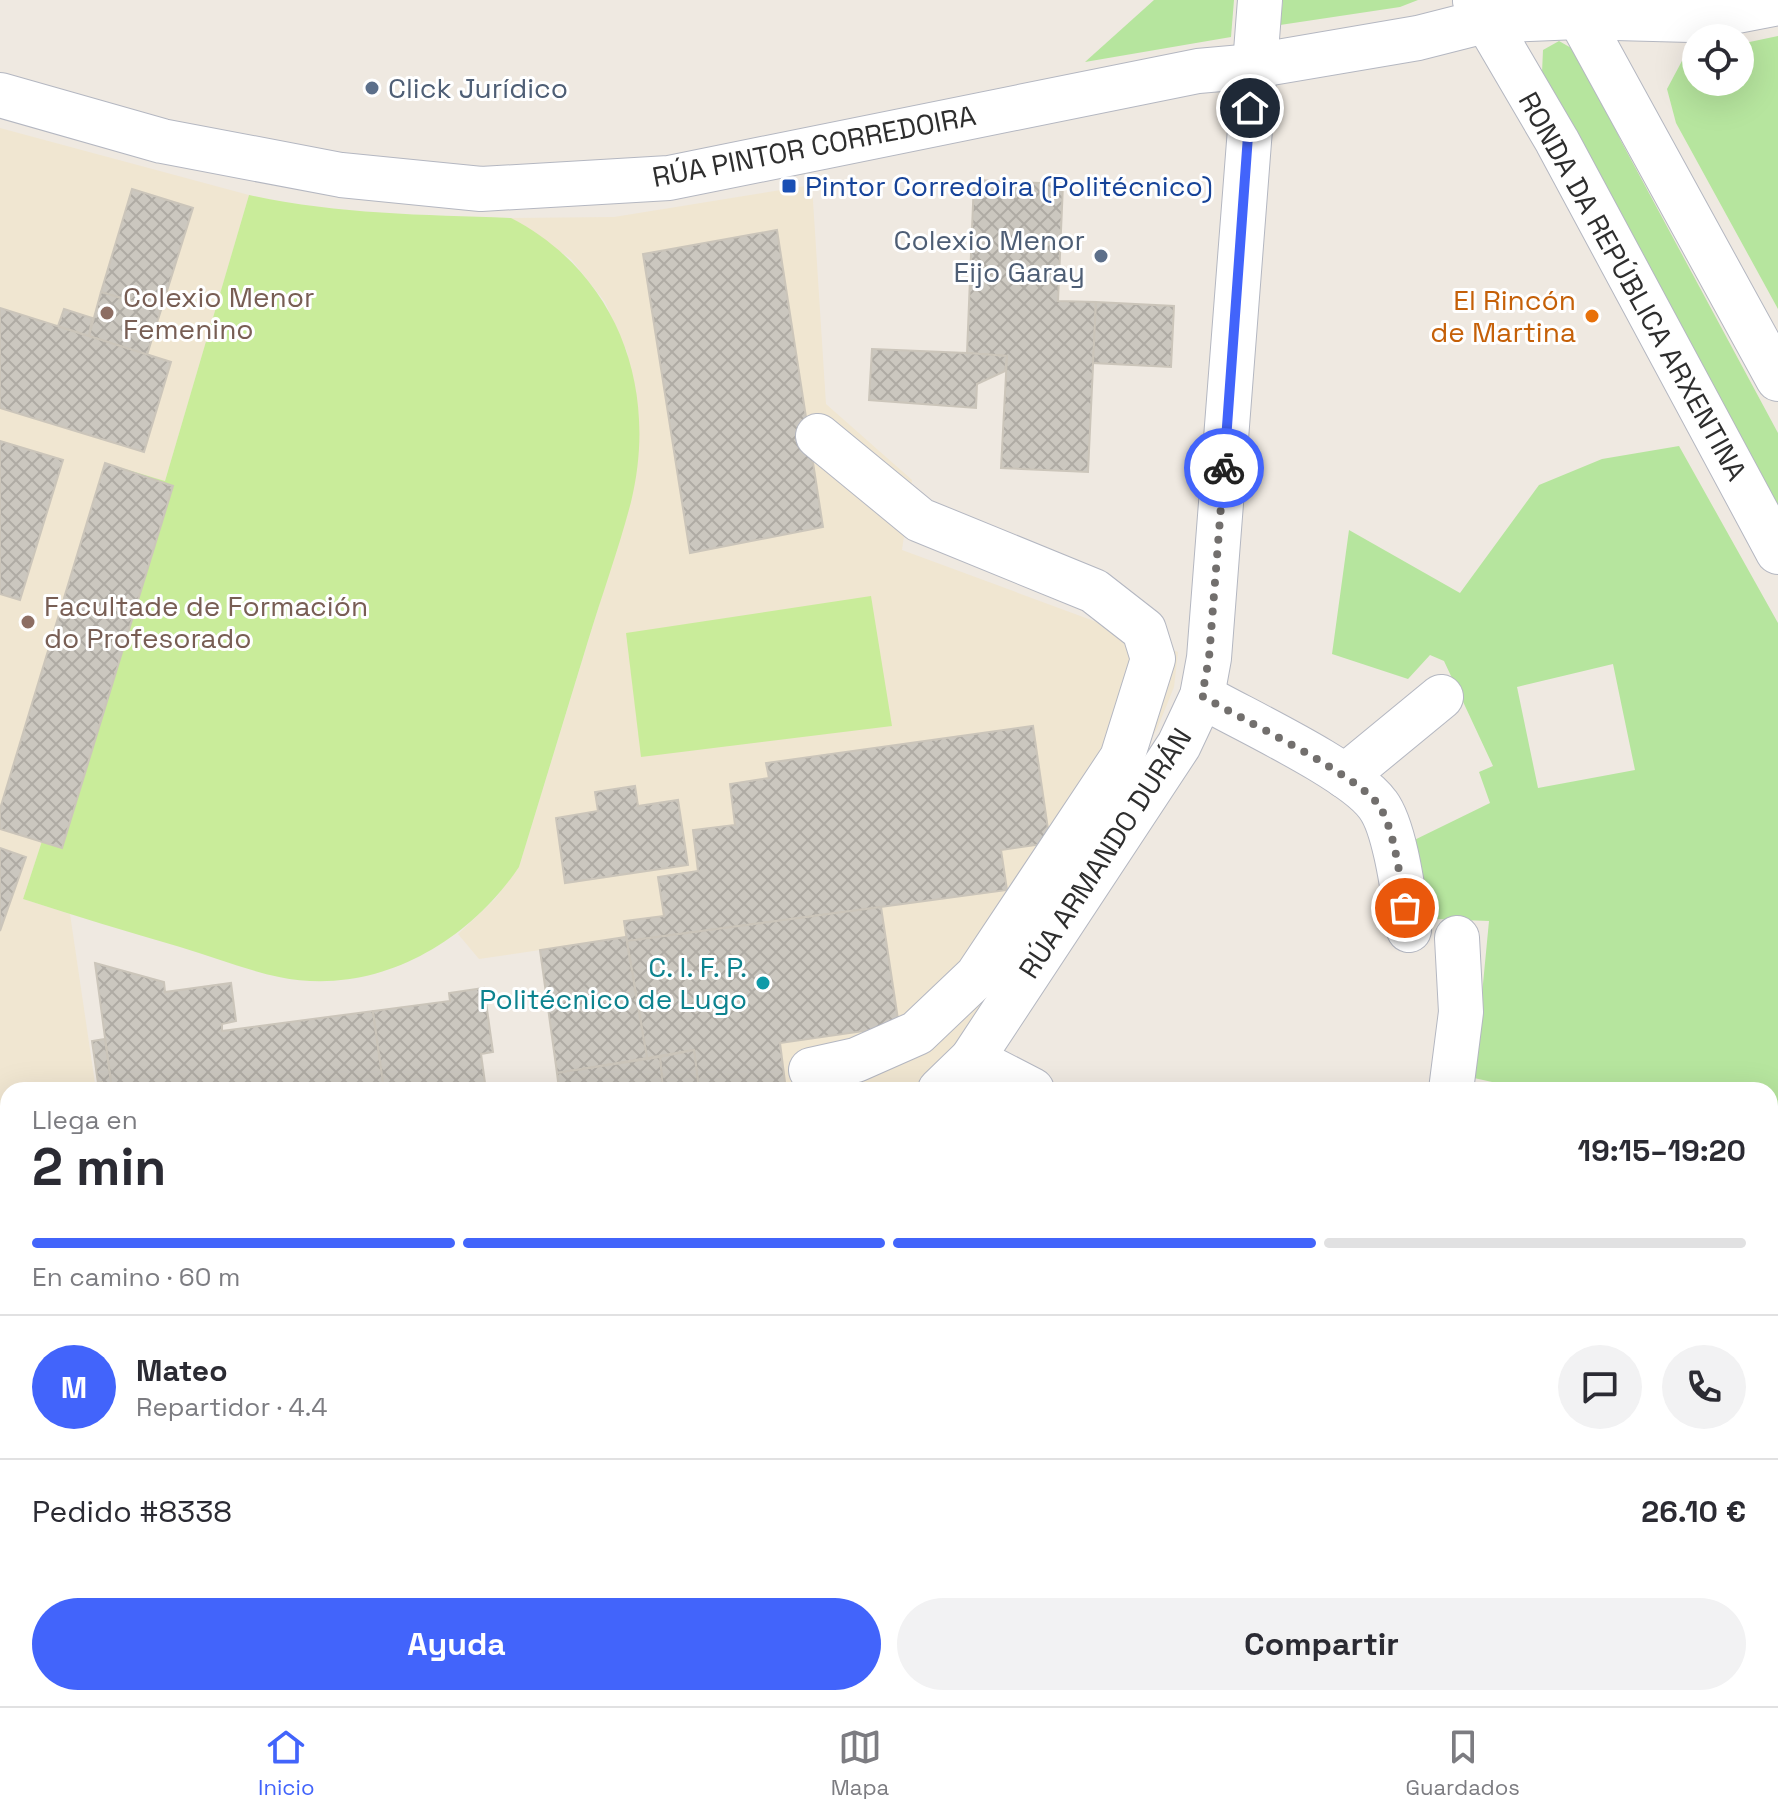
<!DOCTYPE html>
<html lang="es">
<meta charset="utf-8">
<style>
body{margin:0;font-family:"Space Grotesk",sans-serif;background:#f2f2f3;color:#2b2b33;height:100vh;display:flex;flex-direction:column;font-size:30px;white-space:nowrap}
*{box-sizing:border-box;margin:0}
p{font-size:26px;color:#7c7c81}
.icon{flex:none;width:44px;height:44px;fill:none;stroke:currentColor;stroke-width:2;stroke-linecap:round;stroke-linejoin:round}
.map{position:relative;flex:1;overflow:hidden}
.drawer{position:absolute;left:0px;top:1082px;width:1778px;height:624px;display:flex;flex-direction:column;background:#fff;border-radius:24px 24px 0 0;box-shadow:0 8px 32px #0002}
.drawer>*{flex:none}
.tools{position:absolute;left:1682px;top:24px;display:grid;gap:16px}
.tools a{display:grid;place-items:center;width:72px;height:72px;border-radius:50%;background:#fff;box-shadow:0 8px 32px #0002;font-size:40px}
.pin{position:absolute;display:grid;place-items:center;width:68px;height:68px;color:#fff;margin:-34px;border:4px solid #fff;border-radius:50%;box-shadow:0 2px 8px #0007}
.courier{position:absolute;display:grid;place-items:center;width:80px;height:80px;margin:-40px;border:6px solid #4264fb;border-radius:50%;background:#fff;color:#222;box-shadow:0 2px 10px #0007}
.head em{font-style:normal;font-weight:800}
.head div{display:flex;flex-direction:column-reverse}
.head{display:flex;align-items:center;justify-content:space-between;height:136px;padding:0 32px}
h1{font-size:52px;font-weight:800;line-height:60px}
.bar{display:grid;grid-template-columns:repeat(4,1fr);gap:12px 8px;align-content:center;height:96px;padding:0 32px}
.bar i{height:10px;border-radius:6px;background:#e1e1e2}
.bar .active{background:#4264fb}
.bar p{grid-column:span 4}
.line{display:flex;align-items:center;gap:20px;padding:0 32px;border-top:2px solid #e1e1e2}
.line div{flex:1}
.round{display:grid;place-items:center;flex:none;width:84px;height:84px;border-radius:42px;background:#f2f2f3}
.action{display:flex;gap:16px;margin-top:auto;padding:16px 32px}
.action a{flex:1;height:92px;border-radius:48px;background:#4264fb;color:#fff;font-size:32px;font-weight:800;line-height:92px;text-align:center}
.action a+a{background:#f2f2f3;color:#2b2b33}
.menu{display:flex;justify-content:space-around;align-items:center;height:112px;border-top:2px solid #e1e1e2;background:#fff;font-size:22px;color:#7c7c81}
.menu a{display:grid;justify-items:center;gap:4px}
.menu .active{color:#4264fb}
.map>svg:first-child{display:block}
.education{fill:#f0e6d1}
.grass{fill:#b6e59e;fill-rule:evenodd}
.park{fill:url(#park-dots)}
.pitch{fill:#c9ec9a}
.building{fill:url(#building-cross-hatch);stroke:#cbc5ba;stroke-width:2}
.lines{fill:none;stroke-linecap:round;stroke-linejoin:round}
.minor-casing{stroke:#b4b7c1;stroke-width:46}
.path{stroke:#c9c9c9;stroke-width:5;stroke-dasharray:6 4;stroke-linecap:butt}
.minor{stroke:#fff;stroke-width:44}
.done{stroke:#726f6d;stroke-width:8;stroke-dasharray:0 14.4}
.route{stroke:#4264fb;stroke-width:10}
.service-dot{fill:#5c6f8a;stroke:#fff;stroke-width:3}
.transit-dot{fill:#1a4fb4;stroke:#fff;stroke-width:3}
.education-dot{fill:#8d6e63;stroke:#fff;stroke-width:3}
.food-dot{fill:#e8710a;stroke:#fff;stroke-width:3}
.culture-dot{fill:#0f9aa8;stroke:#fff;stroke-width:3}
.labels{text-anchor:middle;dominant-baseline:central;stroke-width:6;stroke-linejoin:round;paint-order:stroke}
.service-label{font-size:28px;fill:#4e5e75;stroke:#fff;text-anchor:start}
.street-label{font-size:28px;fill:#2e2e2e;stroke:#fff}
.transit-label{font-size:28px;fill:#164399;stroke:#fff;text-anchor:start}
.education-label{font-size:28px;fill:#785e54;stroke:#fff;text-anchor:start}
.food-label{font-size:28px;fill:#c56008;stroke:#fff;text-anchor:end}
.culture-label{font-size:28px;fill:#0d838f;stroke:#fff;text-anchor:end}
</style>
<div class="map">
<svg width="1778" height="1706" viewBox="0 0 1778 1706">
<defs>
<pattern id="park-dots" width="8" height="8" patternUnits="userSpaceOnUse" patternTransform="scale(2)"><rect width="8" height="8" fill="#b6e59e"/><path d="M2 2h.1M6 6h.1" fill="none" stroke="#9dc588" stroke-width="1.8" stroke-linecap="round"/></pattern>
<pattern id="building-cross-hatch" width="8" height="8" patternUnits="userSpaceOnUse" patternTransform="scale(2)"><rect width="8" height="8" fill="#cbc7bf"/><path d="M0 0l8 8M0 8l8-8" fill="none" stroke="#afaba4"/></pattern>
</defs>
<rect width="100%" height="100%" fill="#efe9e1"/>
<g class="education">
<path d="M0,128l249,67 -84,286 -60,-18 -105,346z"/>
<path d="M812,185l14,219 86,76 -10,70 276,102 -4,35 -17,42 -186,301 -55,55 -8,5h-349l-19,-140 -61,9 -21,-25 37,-35 24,-32 112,-366 6,-90 -10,-59 -22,-50 -34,-43 -60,-41 103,-1z"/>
<path d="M0,829l42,12 -19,58 47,15 26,176h-88v269h-8z"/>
</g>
<g class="grass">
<path d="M1154,0h80l-3,37 -146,25z"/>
<path d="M1283,0h135l-18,7 -120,18z"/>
<path d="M1778,36v273l-102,-186 -9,-34 16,-30 13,-5v28h44v-38z"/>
<path d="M1559,41l21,12 41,88 157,292v83l-236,-443 1,-23z"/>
<path d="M1679,446l99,177v577h-8v-110h-242l-54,-12 15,-157 -53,-2 -1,-24 -24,-20 -9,-29 88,-43 -11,-31 14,-6 -49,-105 -14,-6 -22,24 -76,-25 17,-124 111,63 79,-108 63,-26zM1613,664l22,106 -97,18 -21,-101z"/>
</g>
<g class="park">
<path d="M1770,1382h8v324h-465l2,-8h455z"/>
<path d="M149,1698h1069l-4,8h-1069z"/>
</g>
<g class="pitch">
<path d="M249,195c86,19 174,20 262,23 106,55 148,169 120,284 -12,46 -29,93 -43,139 -23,75 -46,151 -69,226 -52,77 -144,130 -240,110 -33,-7 -66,-20 -99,-30 -52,-15 -105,-31 -157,-48l19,-58 -42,-12v-20l105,-346 60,18z"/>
<path d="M871,596l21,130 -251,31 -15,-124z"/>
</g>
<g class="building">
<path d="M974,180l89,4 -5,117 38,1 -8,170 -87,-4 6,-112 -40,-3z"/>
<path d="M132,189l61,19 -32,102 -60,-18z"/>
<path d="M777,230l46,297 -133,26 -47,-299z"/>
<path d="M101,292l60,18 -14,45 -58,-19z"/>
<path d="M1096,302l78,4 -3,61 -78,-4z"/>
<path d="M0,308l171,54 -27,90 -144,-44z"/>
<path d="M64,309l28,9 -3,18 -31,-10z"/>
<path d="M872,349l95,4 40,3 -2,15 -28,13 -1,24 -107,-8z"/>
<path d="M0,441l63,19 -43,140 -20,-6z"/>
<path d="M105,463l68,23 -111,362 -62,-19v-20z"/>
<path d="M1033,726l17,117 -49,7 6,40 -380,51 -3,-20 40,-5 -6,-39 40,-6 -5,-41 42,-5 -5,-41 39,-6 -3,-15z"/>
<path d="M635,786l3,20 40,-6 10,65 -123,18 -9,-65 42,-7 -3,-19z"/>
<path d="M0,848l26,9 -26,74z"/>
<path d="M881,907l18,119 -119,17 6,47h-87l-5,-40 -47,8 -20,-117z"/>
<path d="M626,937l21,121 -90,15 -17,-123z"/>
<path d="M95,963l69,19 1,10 66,-9 5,38 -14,3v7l151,-20 11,79h-272z"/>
<path d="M484,988l9,64 -12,2 5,36h-102l-11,-79 77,-10 -1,-8z"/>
<path d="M105,1039l7,51h-10v-8l-4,1 -6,-42z"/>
<path d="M694,1050l5,40h-36l-3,-33z"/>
<path d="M660,1057l3,33h-104l-2,-17z"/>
<path d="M0,1544l8,1v113l-8,19z"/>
<path d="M987,1698h30l5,8h-45z"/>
<path d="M1185,1698h33l-4,8h-15z"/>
</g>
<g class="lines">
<defs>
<g id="minor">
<path d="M1570,0l208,379"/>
<path d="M1475,1l82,140 221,411"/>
<path d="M0,95l162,46 179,34 140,14 188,-11 529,-107 56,-5 164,-28 67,-17 93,-4 113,3 87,-17"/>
<path d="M1202,696c42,24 151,74 176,109 18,24 26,94 31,125"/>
<path d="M1345,776l96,-79"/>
<path d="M972,1059l60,31"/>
<path d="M811,1070l45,-10 61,-27 60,-57 145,-218 31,-99 -9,-29 -50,-39 -174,-71 -102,-84"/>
<path d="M940,1090l32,-31 207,-314 23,-49 7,-38 51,-658"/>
<path d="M1451,1090l10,-78 -4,-74"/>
<path d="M0,1390l8,1"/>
<path d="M0,1478h8"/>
<path d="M72,1706l4,-8"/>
<path d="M1244,1706l4,-8"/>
</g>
</defs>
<use href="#minor" class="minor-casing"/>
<g class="path">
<path d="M323,1698l3,8"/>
<path d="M448,1698l2,8"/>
<path d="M513,1698l1,8"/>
<path d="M639,1698l4,8"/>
<path d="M875,1698v8"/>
<path d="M201,1706l2,-8"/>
<path d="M251,1706l16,-8"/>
<path d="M563,1706l12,-8"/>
<path d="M672,1706l3,-8"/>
<path d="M836,1706l26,-8"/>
<path d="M1195,1706l4,-8"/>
<path d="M1369,1706l1,-8"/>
</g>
<use href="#minor" class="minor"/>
</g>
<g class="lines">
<path class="done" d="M1224,468l-15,190 -7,38c37,22 159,80 178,111 15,25 20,72 25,101"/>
<path class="route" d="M1224,468l26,-360"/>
</g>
<g class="service-dot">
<circle cx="372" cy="88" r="8"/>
<circle cx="1101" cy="256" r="8"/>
</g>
<rect class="transit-dot" x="781" y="178" width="16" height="16" rx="4"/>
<g class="education-dot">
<circle cx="107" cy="313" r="8"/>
<circle cx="28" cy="622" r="8"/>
</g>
<circle class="food-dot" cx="1592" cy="316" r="8"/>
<circle class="culture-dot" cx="763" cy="983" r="8"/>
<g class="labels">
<g class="service-label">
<text x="388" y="88">Click Jurídico</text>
<text x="1085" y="240" text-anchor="end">Colexio Menor<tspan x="1085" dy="32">Eijo Garay</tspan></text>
</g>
<g class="street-label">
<text transform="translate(814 146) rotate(-11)">RÚA PINTOR CORREDOIRA</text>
<text transform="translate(1633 286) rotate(61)">RONDA DA REPÚBLICA ARXENTINA</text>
<text transform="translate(1105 853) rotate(-57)">RÚA ARMANDO DURÁN</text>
</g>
<g class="transit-label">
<text x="805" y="186">Pintor Corredoira (Politécnico)</text>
</g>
<g class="education-label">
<text x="123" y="297">Colexio Menor<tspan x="123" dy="32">Femenino</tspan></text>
<text x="44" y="606">Facultade de Formación<tspan x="44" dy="32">do Profesorado</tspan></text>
</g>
<g class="food-label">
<text x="1576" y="300">El Rincón<tspan x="1576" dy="32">de Martina</tspan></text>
</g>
<g class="culture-label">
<text x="747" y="967">C. I. F. P.<tspan x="747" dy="32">Politécnico de Lugo</tspan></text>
</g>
</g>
</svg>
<div class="tools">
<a><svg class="icon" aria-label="locate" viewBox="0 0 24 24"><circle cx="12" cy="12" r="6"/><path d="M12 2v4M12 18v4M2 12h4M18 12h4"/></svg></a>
</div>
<div class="pin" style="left:1405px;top:908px;background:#ea580c"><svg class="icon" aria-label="bag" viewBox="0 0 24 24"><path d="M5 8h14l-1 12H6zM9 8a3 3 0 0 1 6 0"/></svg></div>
<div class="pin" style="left:1250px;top:108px;background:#1f2937"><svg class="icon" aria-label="home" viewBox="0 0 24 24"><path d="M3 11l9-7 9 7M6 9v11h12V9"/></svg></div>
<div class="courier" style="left:1224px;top:468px"><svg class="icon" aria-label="bike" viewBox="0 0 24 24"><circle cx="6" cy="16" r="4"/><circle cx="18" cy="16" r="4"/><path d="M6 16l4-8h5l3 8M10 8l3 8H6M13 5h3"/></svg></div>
<section class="drawer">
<div class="head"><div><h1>2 min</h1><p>Llega en</p></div><em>19:15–19:20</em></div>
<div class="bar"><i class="active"></i><i class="active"></i><i class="active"></i><i></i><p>En camino · 60 m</p></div>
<div class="line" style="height:144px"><b class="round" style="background:#4264fb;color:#fff">M</b><div><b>Mateo</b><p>Repartidor · 4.4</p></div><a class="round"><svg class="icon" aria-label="chat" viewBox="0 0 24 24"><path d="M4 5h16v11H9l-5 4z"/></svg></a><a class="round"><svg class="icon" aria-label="phone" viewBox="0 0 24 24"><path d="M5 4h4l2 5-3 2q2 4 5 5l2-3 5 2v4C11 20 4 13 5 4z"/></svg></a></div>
<div class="line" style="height:104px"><div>Pedido #8338</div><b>26.10 €</b></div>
<div class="action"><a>Ayuda</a><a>Compartir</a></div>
</section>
</div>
<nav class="menu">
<a class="active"><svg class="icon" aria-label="home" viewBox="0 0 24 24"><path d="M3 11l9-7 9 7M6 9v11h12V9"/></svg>Inicio</a>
<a><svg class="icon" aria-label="map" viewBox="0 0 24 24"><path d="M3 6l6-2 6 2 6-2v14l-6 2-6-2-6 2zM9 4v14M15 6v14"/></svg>Mapa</a>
<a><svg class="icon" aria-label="saved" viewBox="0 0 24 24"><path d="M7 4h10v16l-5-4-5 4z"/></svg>Guardados</a>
</nav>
